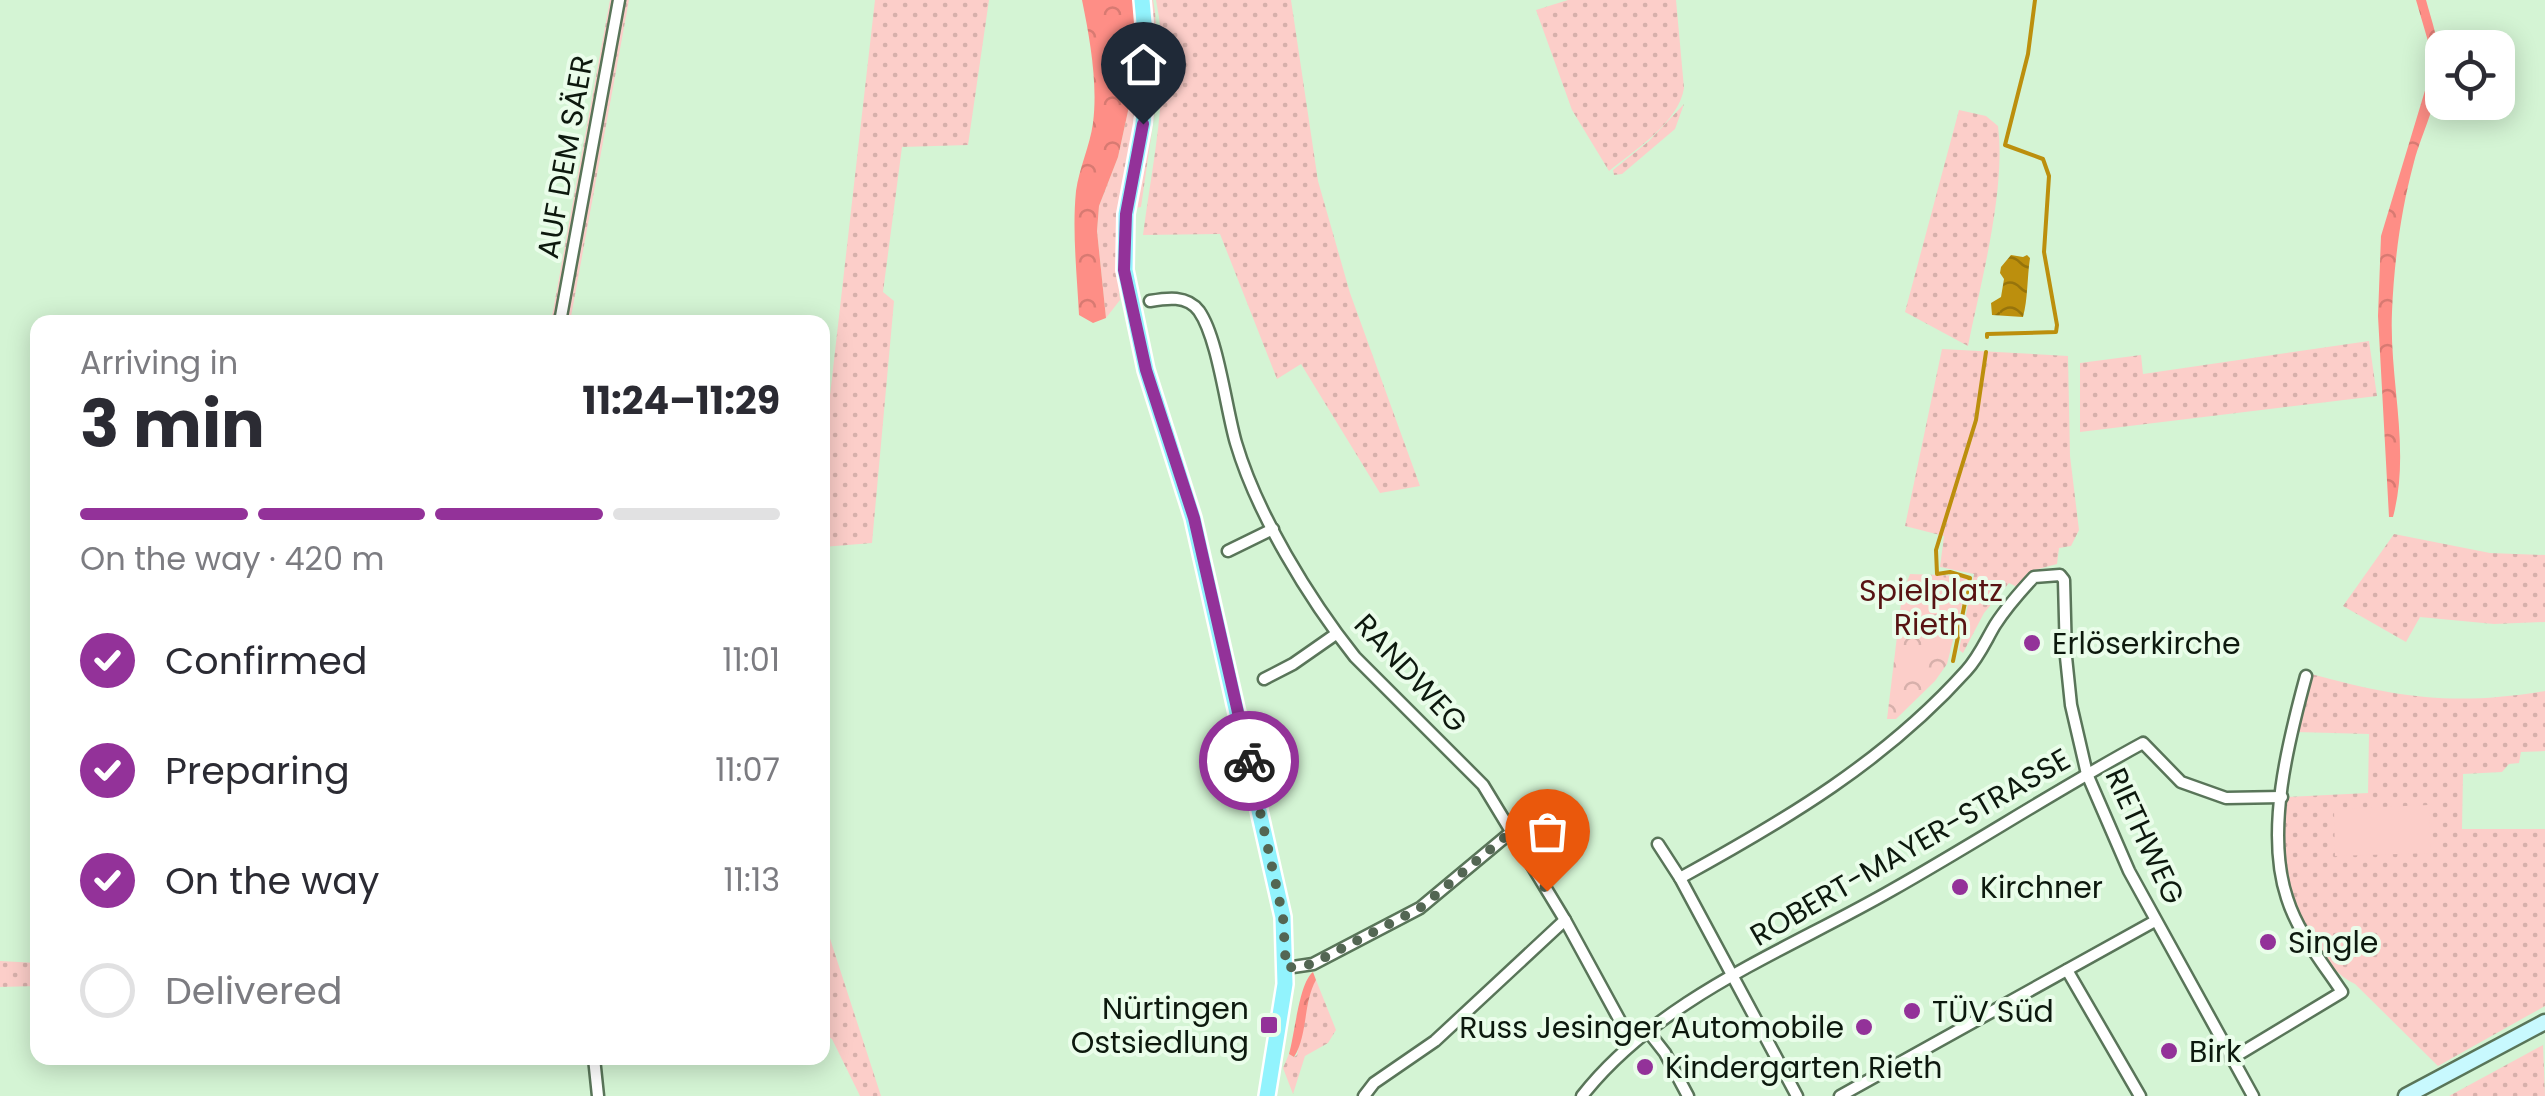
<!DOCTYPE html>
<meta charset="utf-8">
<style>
body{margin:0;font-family:Poppins,sans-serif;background:#f7f7f7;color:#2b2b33;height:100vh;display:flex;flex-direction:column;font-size:38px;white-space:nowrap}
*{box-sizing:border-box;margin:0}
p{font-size:32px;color:#7c7c81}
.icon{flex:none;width:55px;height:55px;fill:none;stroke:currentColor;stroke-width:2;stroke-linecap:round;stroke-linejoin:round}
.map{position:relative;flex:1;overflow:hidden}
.details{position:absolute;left:30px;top:315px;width:800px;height:750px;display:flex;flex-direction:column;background:#fff;border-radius:20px;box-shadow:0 5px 25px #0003}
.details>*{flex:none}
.controls{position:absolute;left:2425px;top:30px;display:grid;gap:20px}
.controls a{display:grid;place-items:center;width:90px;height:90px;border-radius:20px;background:#fff;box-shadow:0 5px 25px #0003;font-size:50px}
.pin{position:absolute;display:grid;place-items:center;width:85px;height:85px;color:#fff;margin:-102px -42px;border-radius:50% 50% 50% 0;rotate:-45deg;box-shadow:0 0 10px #0007}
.pin .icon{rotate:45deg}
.courier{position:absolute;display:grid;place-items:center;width:100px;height:100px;margin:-50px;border:8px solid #933299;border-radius:50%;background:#fff;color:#222;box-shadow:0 2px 12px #0007}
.summary em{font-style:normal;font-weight:700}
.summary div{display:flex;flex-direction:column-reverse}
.summary{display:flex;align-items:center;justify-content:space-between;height:170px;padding:0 50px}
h1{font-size:65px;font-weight:700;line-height:75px}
.bar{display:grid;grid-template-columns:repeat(4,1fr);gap:15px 10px;align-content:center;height:120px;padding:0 50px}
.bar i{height:12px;border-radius:8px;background:#e1e1e2}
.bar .active{background:#933299}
.bar p{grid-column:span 4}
ol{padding:0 50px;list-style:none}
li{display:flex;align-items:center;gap:30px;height:110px}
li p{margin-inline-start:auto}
li .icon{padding:10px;border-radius:50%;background:#933299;color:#fff;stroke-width:4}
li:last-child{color:#7c7c81}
li i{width:55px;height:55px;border:5px solid #e1e1e2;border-radius:50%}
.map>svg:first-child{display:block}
.grass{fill:url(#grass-dots)}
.forest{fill:url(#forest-crowns)}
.park{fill:url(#park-crowns)}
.garden{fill:#fccec9}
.water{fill:url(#water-waves)}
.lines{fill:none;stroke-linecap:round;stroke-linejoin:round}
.stream{stroke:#bc8f0d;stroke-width:4}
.street-casing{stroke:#597559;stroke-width:15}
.secondary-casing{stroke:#597559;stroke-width:19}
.primary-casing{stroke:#fff;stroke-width:20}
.street{stroke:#fff;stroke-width:10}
.secondary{stroke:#c8f9fe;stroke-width:14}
.primary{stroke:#92f3fd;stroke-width:15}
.done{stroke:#536653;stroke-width:10;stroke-dasharray:0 18}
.route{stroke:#933299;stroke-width:12}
.poi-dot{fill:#933299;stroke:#eafdea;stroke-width:4}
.labels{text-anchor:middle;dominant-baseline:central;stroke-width:8;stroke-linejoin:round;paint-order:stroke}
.street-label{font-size:30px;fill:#0d190e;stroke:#eafdea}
.park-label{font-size:30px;fill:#571313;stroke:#eafdea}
.poi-label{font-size:30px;fill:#0d190e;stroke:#eafdea;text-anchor:start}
</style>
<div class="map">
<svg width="2545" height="1096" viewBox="0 0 2545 1096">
<defs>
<pattern id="grass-dots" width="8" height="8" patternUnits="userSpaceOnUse" patternTransform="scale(2.5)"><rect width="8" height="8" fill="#fccec9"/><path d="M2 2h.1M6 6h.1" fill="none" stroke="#d7b0ab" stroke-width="1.8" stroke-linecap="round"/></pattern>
<pattern id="forest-crowns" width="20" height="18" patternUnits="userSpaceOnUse" patternTransform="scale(2.5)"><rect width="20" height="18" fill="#fe8e86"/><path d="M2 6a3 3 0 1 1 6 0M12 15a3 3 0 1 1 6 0" fill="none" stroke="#d87a72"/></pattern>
<pattern id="park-crowns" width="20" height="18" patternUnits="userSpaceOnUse" patternTransform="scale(2.5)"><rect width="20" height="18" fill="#fccec9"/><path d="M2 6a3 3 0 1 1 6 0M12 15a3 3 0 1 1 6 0" fill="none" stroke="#d7b0ab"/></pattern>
<pattern id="water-waves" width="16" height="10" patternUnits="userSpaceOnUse" patternTransform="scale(2.5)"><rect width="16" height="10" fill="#bc8f0d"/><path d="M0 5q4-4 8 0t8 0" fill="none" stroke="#97740b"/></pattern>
</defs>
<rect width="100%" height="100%" fill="#d4f4d4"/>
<g class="grass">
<path d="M610,0h4l-60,322h-3z"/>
<path d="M624,0h5l-59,322h-5z"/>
<path d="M875,0h114l-21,145 -66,2 -19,145 11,9 -22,242 -49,4v-90z"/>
<path d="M1147,0h6l2,11 4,71 -18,125 -7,1z"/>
<path d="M1156,0h135l27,181 32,112 70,193 -40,7 -79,-129 -24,15 -57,-145 -77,1c10,-77 29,-157 13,-235z"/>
<path d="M1568,0h108l8,88c-5,34 -49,62 -75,83l-37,-61 -36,-100z"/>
<path d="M1140,56l-1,48 -21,119 -2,38 4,39 -14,18 -9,-87 2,-25 19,-49z"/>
<path d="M1684,104l-9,25 -53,45 -8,1 -1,-5 36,-29z"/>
<path d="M1959,110l27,6 12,10c8,65 -17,155 -30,220l-63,-34z"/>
<path d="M2369,341l8,55 -297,36v-69l61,-8 2,19z"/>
<path d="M1942,349l126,7 2,100 9,74 -8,16 -12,2 -2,16 -26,7 -14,16 -8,-4 -25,30 -21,40 -4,-3 15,-76 -34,-7 4,-31 -39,-10z"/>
<path d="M2394,534l96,19 55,2v67l-51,2 -74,-7 -14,25 -63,-36z"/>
<path d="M2311,674c88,24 144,32 234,17v60l-24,1 -2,11 -10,1 -7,8 -39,2 -1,55h83v177l-107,60 -83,-82c-38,-17 -69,-92 -72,-132 -1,-18 3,-37 4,-55l81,-4 1,-59 -72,-2z"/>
<path d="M822,917h1l58,179h-21l-28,-57 -9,-6z"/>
<path d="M0,961l37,2v23l-37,1z"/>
<path d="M1316,980l20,50 -8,13 -23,13 -12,38 -10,-26 6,-14 5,3 3,-2 14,-66z"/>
<path d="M2543,1045l2,51h-96z"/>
</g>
<g class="forest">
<path d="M1082,0h51l7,56 -22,101 -19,49 -2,25 9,87 -13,5 -14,-8c-2,-40 -7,-84 -3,-124 3,-23 14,-45 17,-68 5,-39 -3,-84 -11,-123z"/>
<path d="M2416,0h10c6,22 14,44 14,67 0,31 -18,65 -26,95 -13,48 -20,100 -22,150 -3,68 19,138 1,205h-4l-11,-201 3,-80 49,-162v-26z"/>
<path d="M1313,972l3,8c-13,23 -8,55 -22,77l-5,-3c6,-21 10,-71 24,-82z"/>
</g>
<path class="park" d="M1910,574l55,2 3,4 -21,84 -12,17 -39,38h-9l15,-124z"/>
<path class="garden" d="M2429,805l2,48 -96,3 -1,-47z"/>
<path class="water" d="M2011,255l12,2 4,-2 3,3c-3,20 -2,41 -7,59l-31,-2 -1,-12 10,-6 3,-18 -4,-6 1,-6z"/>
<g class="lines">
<g class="stream">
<path d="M1987,337v-3l69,-2 1,-7 -13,-73 5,-76 -6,-17 -38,-14 23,-91 7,-54"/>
<path d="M1953,661l17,-83 -20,-6 -13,2 -1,-24 40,-130 10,-68"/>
</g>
<defs>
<g id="street">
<path d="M1150,301c17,-3 37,-6 49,10 19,27 27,98 37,132 21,71 73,156 119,214l128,128 82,135 66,121"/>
<path d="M560,322l59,-322"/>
<path d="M1228,551l45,-22"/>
<path d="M1264,679l29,-15 43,-30"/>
<path d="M1658,844l22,34 117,218"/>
<path d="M1680,878c106,-58 205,-117 286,-207 13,-14 20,-31 29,-46 11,-17 25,-33 39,-48l26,-2 4,5 2,77 5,48 16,69 42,97 124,225"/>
<path d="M1286,968l27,-4 107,-56 90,-75"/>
<path d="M2067,970l73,126"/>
<path d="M1647,1030l18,23 23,43"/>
<path d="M594,1058l4,38"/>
<path d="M2231,1059l111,-67c-20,-30 -44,-59 -55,-94 -22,-66 1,-156 19,-222"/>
<path d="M1364,1096l10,-13 61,-42 130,-121"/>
<path d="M1582,1096c78,-99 204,-145 310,-206 85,-48 166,-101 251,-147l38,39 45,16 56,-1"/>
<path d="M1840,1096l315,-175"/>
</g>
<path id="secondary" d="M2406,1096l139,-74"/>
<path id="primary" d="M1142,0l6,69 -5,55 -17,90 -1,56 21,100 47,148 90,399 2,67 -18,112"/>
</defs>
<use href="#street" class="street-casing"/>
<use href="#secondary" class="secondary-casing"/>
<use href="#primary" class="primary-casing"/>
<use href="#street" class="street"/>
<use href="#secondary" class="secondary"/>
<use href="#primary" class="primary"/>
</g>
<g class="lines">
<path class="done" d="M1249,761l34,156 3,51 26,-4 108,-56 90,-75 37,58"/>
<path class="route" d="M1143,124l-17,90 -2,56 22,100 48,148 55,243"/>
</g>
<g class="poi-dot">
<circle cx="2032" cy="643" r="10"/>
<circle cx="1960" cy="887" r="10"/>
<circle cx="2268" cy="942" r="10"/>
<circle cx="1912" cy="1011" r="10"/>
<rect x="1259" y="1015" width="20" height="20" rx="5"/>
<circle cx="1864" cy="1027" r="10"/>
<circle cx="2169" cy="1051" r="10"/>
<circle cx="1645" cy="1067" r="10"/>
</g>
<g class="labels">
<g class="street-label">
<text transform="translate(565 157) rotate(-80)">AUF DEM SÄER</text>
<text transform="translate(1411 673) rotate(47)">RANDWEG</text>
<text transform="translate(2145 836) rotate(65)">RIETHWEG</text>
<text transform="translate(1910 847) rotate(-30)">ROBERT-MAYER-STRASSE</text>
</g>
<g class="park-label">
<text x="1931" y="590">Spielplatz<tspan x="1931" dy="34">Rieth</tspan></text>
</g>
<g class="poi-label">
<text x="2052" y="643">Erlöserkirche</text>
<text x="1980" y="887">Kirchner</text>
<text x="2288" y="942">Single</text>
<text x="1249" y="1008" text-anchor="end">Nürtingen<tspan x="1249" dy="34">Ostsiedlung</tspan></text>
<text x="1932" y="1011">TÜV Süd</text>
<text x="1844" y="1027" text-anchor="end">Russ Jesinger Automobile</text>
<text x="2189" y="1051">Birk</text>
<text x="1665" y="1067">Kindergarten Rieth</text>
</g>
</g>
</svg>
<div class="controls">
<a><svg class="icon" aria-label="locate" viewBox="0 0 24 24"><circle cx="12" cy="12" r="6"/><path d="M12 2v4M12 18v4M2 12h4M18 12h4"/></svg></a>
</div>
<div class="pin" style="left:1547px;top:891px;background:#ea580c"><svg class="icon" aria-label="bag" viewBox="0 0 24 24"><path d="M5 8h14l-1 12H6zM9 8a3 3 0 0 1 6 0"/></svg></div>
<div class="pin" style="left:1143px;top:124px;background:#1f2937"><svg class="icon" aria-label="home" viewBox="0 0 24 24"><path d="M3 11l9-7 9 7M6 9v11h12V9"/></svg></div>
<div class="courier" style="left:1249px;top:761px"><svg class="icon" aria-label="bike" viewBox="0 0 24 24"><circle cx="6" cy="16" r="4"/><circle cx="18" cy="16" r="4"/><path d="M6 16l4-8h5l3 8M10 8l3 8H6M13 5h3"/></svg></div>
<section class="details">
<div class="summary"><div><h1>3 min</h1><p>Arriving in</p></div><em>11:24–11:29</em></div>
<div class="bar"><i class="active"></i><i class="active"></i><i class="active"></i><i></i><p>On the way · 420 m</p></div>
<ol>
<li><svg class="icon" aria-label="check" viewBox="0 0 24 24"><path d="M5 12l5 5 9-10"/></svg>Confirmed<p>11:01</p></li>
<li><svg class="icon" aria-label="check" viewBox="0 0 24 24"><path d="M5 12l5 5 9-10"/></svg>Preparing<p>11:07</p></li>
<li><svg class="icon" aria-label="check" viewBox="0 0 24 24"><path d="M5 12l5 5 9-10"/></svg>On the way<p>11:13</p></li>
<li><i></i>Delivered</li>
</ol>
</section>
</div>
